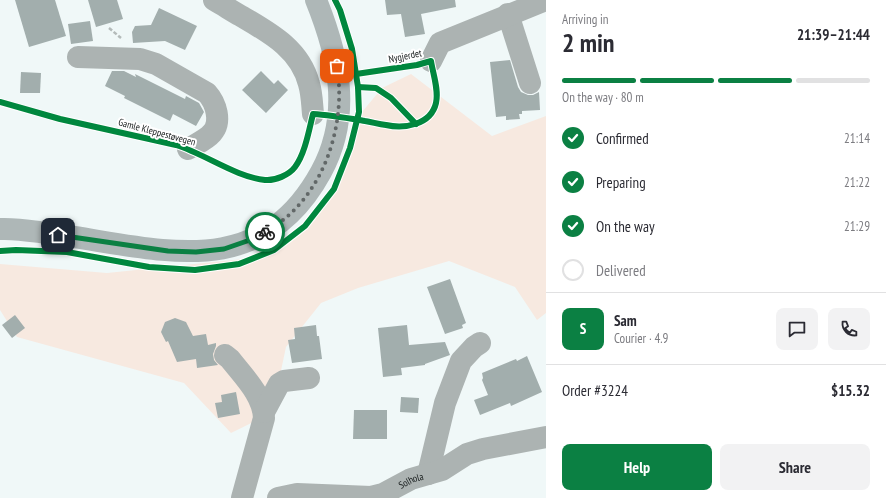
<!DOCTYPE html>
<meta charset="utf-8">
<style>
body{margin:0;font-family:"PT Sans Narrow",sans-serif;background:#f2f2f3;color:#2b2b33;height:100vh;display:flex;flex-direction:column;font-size:15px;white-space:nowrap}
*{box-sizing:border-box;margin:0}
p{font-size:13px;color:#7c7c81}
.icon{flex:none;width:22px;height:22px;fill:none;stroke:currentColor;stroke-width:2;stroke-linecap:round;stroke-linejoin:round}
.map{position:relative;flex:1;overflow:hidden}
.panel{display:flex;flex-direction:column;background:#fff;width:340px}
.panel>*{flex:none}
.pin{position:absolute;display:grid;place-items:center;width:34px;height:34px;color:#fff;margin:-17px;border-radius:8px;box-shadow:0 2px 6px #0006}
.courier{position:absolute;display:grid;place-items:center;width:40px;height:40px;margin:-20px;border:3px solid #0b8043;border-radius:50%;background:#fff;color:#222;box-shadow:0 1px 5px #0007}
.summary em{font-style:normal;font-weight:700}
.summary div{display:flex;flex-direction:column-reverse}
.summary{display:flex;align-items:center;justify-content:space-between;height:68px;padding:0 16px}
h1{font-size:26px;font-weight:700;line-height:30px}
.bar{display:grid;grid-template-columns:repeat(4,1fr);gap:6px 4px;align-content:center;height:48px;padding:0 16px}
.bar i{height:5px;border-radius:3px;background:#e1e1e2}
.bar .active{background:#0b8043}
.bar p{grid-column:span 4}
.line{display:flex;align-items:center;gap:10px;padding:0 16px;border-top:1px solid #e1e1e2}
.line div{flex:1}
.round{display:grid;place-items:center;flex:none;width:42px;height:42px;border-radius:8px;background:#f2f2f3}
ol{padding:0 16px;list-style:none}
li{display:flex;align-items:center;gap:12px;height:44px}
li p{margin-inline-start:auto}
li .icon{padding:4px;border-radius:50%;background:#0b8043;color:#fff;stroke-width:4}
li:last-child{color:#7c7c81}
li i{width:22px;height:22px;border:2px solid #e1e1e2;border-radius:50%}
.cta{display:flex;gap:8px;margin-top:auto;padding:8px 16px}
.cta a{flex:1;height:46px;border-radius:8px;background:#0b8043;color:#fff;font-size:16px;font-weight:700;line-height:46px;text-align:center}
.cta a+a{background:#f2f2f3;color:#2b2b33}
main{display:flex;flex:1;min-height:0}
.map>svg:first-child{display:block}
.green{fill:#f7e9e0}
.building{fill:#a2aead}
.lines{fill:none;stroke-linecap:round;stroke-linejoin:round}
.path{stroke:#b4bbba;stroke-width:2.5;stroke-dasharray:4 2;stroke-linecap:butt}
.minor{stroke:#acb3b2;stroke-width:22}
.major{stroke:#aeb7b7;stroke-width:22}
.cycleway-casing{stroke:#fff;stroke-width:8}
.cycleway{stroke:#00873e;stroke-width:6}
.done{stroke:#626868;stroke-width:4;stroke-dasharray:0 7.2}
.route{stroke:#0b8043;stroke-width:5}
.labels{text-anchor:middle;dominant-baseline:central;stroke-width:4;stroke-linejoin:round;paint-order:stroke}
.street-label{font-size:10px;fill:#151a1a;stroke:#fff}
</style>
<main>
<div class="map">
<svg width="546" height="498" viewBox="0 0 546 498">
<rect width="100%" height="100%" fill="#f0f8f8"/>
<path class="green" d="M411,74l81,62 54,-20v197l-9,7 -22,-33 -66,-26 -91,27 -37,15 -35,44 -14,66 -41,20 -47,-50 -167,-46 -17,-27v-46l107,9 146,-15 51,-27 35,-55 13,-52 30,-36z"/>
<g class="building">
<path d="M15,0h40l11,36 -37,11z"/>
<path d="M88,0h29l6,19 -27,8z"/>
<path d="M385,0h70l1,7 -35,7 4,20 -20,3 -4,-23 -14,1z"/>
<path d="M159,8l38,18 -12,24 -20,-9 -32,2 -1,-11 3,-6 16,-1z"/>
<path d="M90,21l3,20 -22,3 -3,-20z"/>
<path d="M510,60l8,27 3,5 7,3h5l6,-3 1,18 -18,1v3h-3l1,5 -14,1v-4l-10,1 -6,-55z"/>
<path d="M112,71h12l12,6 -1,-3 50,25 1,-3 13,7 5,9 -8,14 -23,-12 -3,7 -46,-23 1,-2 -20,-10z"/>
<path d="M261,71l13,13 4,-4 10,10 -22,23 -24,-23z"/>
<path d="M21,72l20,1 -1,20h-20z"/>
<path d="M450,279l16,44 -4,2 1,3 -18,6 -18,-47z"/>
<path d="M15,315l10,13 -13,10 -10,-13z"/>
<path d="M175,318l11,4 7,14 13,-2 2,11 8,-2v3l-3,8 1,6 4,5 -21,3 -1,-9 -19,3 -9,-21 -2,1 -5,-10 4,-10z"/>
<path d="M316,325l1,11h2l3,23 -30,4 -4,-23 7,-1 -1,-11z"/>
<path d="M407,325l2,20 36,-3 5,13 -25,9v1l-24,3 1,7 -19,2 -5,-49z"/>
<path d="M527,356l15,36 -31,14 -1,-3 -30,12 -6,-15 14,-5 -6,-15 1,-2 -1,-5 34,-14 1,2z"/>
<path d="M236,392l4,22 -22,4 -3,-15 7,-1 -1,-7z"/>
<path d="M401,397l18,1 -1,15 -18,-1z"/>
<path d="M354,410h33v29h-34z"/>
</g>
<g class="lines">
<path class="path" d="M109,28l12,10"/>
<g class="minor">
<path d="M214,0c9,5 18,11 27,16 29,17 59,33 68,68 3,10 3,20 4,30"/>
<path d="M508,14l22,69"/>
<path d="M78,57l62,2 16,5 51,29c9,10 15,29 5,40 -6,7 -16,11 -24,16"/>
<path d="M431,61l9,-18 106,-43"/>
<path d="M225,355l5,4c14,18 33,36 34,59l-22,80"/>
<path d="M264,412l15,-28 5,-3 25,-3"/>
<path d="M428,474l17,-71 16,-42 13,-14 6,-4"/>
<path id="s1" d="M278,498l19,-4 74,3 12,-3 28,-15 31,-9 25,-16 16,-5 63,-12"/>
</g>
<path class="major" d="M0,229c18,-1 36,3 54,5 104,14 205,51 267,-62 31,-57 18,-115 -5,-172"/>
<defs>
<g id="cycleway">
<path d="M358,87l18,1 15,10 25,26"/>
<path d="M0,102l60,17 116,26c29,9 60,32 89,35 10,1 24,-5 30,-13 10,-13 14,-37 18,-53 17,1 34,4 52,7 7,1 13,3 21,4 18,4 45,0 50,-22 3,-13 -3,-29 -5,-42l-14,4 -61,9"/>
<path d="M0,251l16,-1 51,2 82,15 46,3 44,-6 35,-14 31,-24 29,-37 16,-41 9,-36 -1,-25 -6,-38 -12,-39 -5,-10"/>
</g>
</defs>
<use href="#cycleway" class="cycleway-casing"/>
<use href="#cycleway" class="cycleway"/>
</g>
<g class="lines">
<path class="done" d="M265,232c57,-31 82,-104 72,-166"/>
<path class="route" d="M58,235l110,16 28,1 28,-3 26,-9 15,-8"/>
</g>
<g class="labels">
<g class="street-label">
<text transform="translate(405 56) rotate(-11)">Nygjerdet</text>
<text transform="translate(157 132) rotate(15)">Gamle Kleppestøvegen</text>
<text stroke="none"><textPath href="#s1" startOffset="137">Solhola</textPath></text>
</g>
</g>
</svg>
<div class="pin" style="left:337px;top:66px;background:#ea580c"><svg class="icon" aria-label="bag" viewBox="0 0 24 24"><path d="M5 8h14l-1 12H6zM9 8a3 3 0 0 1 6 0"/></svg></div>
<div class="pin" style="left:58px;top:235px;background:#1f2937"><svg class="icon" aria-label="home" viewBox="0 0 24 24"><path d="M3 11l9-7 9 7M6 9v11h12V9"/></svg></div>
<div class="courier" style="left:265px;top:232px"><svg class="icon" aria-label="bike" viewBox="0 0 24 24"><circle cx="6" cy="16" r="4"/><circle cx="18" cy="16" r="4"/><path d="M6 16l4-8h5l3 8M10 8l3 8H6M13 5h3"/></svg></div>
</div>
<section class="panel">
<div class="summary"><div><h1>2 min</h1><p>Arriving in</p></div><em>21:39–21:44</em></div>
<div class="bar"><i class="active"></i><i class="active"></i><i class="active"></i><i></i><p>On the way · 80 m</p></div>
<ol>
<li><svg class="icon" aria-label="check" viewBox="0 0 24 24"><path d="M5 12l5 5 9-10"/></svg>Confirmed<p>21:14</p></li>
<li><svg class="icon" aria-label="check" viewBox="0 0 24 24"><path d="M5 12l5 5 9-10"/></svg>Preparing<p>21:22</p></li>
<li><svg class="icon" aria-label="check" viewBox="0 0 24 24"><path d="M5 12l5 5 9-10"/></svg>On the way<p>21:29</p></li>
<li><i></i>Delivered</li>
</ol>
<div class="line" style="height:72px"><b class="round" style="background:#0b8043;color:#fff">S</b><div><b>Sam</b><p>Courier · 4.9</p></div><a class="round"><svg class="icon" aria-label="chat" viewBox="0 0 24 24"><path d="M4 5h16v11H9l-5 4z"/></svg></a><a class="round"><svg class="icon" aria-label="phone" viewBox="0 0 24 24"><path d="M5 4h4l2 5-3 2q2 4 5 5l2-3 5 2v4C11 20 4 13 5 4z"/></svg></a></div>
<div class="line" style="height:52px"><div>Order #3224</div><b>$15.32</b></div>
<div class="cta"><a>Help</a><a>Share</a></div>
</section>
</main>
